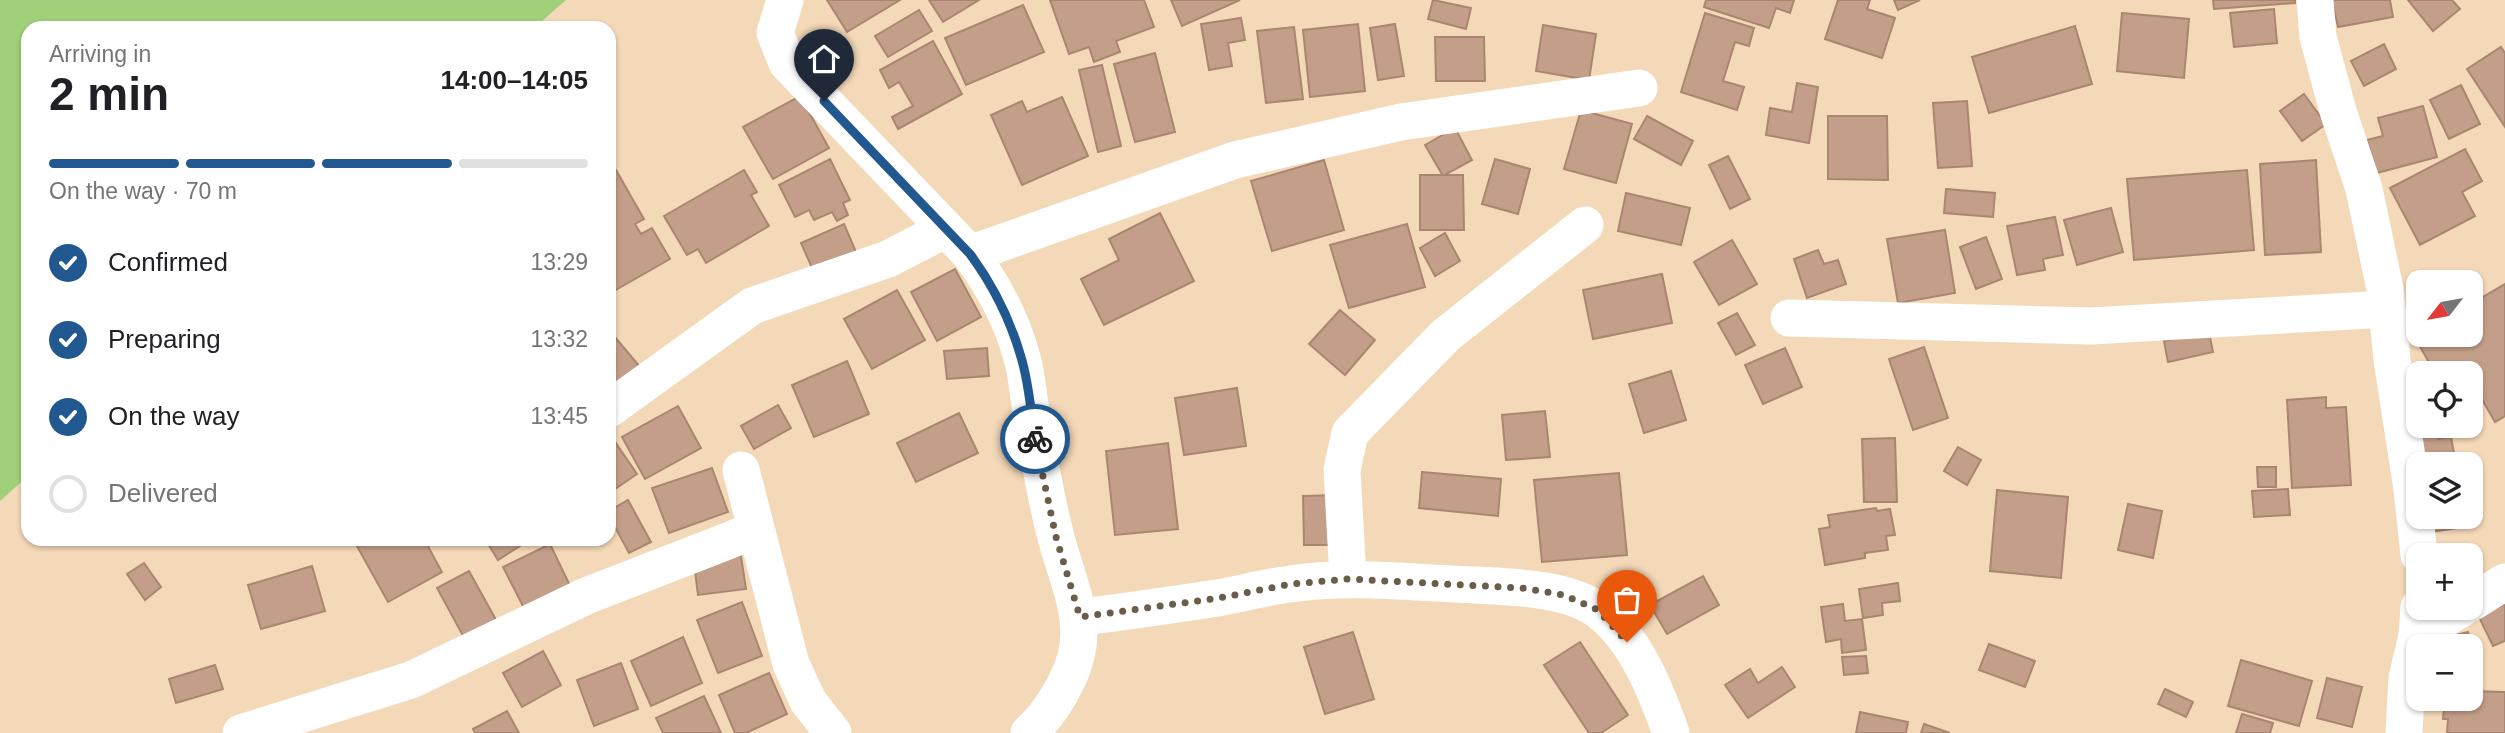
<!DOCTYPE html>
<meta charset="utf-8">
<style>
body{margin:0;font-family:Arial,sans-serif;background:#f6f6f6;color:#202124;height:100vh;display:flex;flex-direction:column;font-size:26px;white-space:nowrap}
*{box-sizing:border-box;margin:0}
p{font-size:23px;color:#757577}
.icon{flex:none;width:38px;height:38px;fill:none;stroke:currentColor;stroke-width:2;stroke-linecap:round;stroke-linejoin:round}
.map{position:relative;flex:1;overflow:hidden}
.sheet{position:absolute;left:21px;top:21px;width:595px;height:525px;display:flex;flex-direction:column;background:#fff;border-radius:21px;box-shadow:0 2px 5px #0004}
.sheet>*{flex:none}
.needle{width:46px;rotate:239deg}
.buttons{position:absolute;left:2406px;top:270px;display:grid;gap:14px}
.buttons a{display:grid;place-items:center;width:77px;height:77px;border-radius:14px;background:#fff;box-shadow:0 2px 5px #0004;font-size:35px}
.pin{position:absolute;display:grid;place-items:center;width:60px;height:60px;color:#fff;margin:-72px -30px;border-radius:50% 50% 50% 0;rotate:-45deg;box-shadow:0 0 7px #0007}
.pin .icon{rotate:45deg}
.courier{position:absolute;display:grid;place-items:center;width:70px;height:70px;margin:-35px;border:5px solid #225890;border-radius:50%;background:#fff;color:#222;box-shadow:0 2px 9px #0007}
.head em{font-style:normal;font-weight:800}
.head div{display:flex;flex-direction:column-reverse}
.head{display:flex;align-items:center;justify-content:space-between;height:119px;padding:0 28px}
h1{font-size:46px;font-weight:800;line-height:52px}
.bar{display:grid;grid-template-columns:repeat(4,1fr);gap:10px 7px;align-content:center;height:84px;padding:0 28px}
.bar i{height:9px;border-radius:5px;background:#e0e0e0}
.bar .active{background:#225890}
.bar p{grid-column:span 4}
ol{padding:0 28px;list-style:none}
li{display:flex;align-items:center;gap:21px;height:77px}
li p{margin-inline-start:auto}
li .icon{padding:7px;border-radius:50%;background:#225890;color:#fff;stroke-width:4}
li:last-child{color:#757577}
li i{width:38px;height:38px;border:4px solid #e0e0e0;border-radius:50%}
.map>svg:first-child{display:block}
.green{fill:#a0d079}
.building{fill:#c39f89;stroke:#aa8671;stroke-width:2}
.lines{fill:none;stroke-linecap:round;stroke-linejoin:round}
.minor{stroke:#fff;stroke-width:37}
.done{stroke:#6c5d4a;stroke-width:7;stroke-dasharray:0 12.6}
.route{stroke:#225890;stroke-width:9}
</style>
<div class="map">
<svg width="2505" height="733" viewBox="0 0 2505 733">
<rect width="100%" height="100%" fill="#f4d9b8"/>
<path class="green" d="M0,0h566l-32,28h-506v448l-28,25z"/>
<g class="building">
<path d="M827,0h73l-53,32z"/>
<path d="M929,0h50l-36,22z"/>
<path d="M1050,0h94l10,27 -38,14 4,11 -26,10 -5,-15 -20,7z"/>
<path d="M1171,0h69l-58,26z"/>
<path d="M1433,0l38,8 -5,21 -38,-10z"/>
<path d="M1706,0h88l-4,13 -14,-5 -7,20 -65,-21z"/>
<path d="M1838,0h32l-3,9 28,9 -13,40 -57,-19z"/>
<path d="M1894,0h26l-22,10z"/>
<path d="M2213,0h82v3l-81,6z"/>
<path d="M2332,0h58l3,17 -55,10z"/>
<path d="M2408,0h44l8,9 -27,22z"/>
<path d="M1023,5l21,47 -78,33 -21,-47z"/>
<path d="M2274,9l3,34 -43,4 -4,-34z"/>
<path d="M919,10l13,21 -44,26 -13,-21z"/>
<path d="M1705,13l49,15 -5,18 -14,-4 -12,39 21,6 -7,23 -56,-18z"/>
<path d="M2122,13l67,6 -5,59 -67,-7z"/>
<path d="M1241,18l4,22 -17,3 4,23 -23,4 -8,-46z"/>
<path d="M1358,24l7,67 -55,6 -7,-67z"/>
<path d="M1395,24l9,52 -26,4 -8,-52z"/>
<path d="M1543,25l53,9 -7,46 -53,-9z"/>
<path d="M2075,26l17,58 -103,29 -17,-56z"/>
<path d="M1294,27l9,72 -37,4 -9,-72z"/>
<path d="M1435,37h49l1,44h-49z"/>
<path d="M933,41l29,53 -64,35 -6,-12 21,-11 -14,-24 -10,6 -9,-18z"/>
<path d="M2384,44l12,25 -32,17 -13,-25z"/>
<path d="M2501,47l4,6v74l-38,-58z"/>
<path d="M1155,53l20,79 -40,10 -21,-78z"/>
<path d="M1102,65l19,81 -23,6 -19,-82z"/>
<path d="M1797,83l21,4 -9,56 -43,-8 4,-27 22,4z"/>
<path d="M2461,85l19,39 -31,15 -19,-39z"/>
<path d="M2304,94l22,30 -24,17 -22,-30z"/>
<path d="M800,96l29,52 -56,31 -30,-52z"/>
<path d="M1062,97l26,59 -66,29 -31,-70 31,-14 5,11z"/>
<path d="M1967,101l5,65 -34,2 -5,-65z"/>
<path d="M2423,106l14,51 -60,16 -10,-33 16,-4 -5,-18z"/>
<path d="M1581,110l51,14 -16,59 -52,-14z"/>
<path d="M1647,116l46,25 -12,24 -47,-26z"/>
<path d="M1828,116h59l1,64 -60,-1z"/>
<path d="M1455,128l17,32 -29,16 -18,-31z"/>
<path d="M2465,149l17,32 -20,11 13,24 -55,29 -30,-57z"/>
<path d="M1728,156l22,43 -20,10 -21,-44z"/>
<path d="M830,159l20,41 -7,3 5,12 -11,6 -5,-9 -18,8 -5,-10 -14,7 -16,-32z"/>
<path d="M1495,159l35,10 -12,45 -36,-10z"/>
<path d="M1324,160l20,70 -72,21 -21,-70z"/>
<path d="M2316,160l5,92 -56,3 -5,-91z"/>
<path d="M616,170l28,49 -9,5 6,10 11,-6 18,31 -56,32 -5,-8v-109z"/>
<path d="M744,170l13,22 -6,3 18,31 -63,37 -8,-14 -11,6 -23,-39z"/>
<path d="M2247,170l7,80 -120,10 -7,-81z"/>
<path d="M1420,175h43l1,55h-44z"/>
<path d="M1946,189l49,4 -2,24 -49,-4z"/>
<path d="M1626,193l64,15 -9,37 -63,-14z"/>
<path d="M2111,208l12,44 -46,13 -13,-45z"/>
<path d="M1160,213l34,68 -90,44 -23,-46 38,-19 -10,-21z"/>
<path d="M2055,217l8,38 -20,4 2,11 -28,5 -10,-49z"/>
<path d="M844,224l15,35 -43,18 -15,-34z"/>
<path d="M1407,224l18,63 -76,21 -19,-63z"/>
<path d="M1945,230l10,63 -57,10 -11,-64z"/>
<path d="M1445,233l15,28 -25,15 -15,-28z"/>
<path d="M1986,237l16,42 -26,10 -16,-42z"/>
<path d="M1732,240l25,44 -38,21 -25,-43z"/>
<path d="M1818,250l6,14 14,-4 8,24 -39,14 -13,-39z"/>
<path d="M955,269l26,48 -44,24 -26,-49z"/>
<path d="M1662,274l10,49 -79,16 -10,-49z"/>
<path d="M2505,284v132l-10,6 -19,-33 -5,3v-19h-36l-21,-37 4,-3 53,1v-30z"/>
<path d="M897,290l28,50 -53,29 -28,-50z"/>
<path d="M1340,310l35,30 -30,35 -36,-31z"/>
<path d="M1737,313l18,32 -19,10 -18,-32z"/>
<path d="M609,330l31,37 -31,26z"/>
<path d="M2209,332l4,20 -45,10 -4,-21z"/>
<path d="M1924,347l24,71 -35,12 -24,-71z"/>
<path d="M987,348l2,28 -42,3 -3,-28z"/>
<path d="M1785,348l17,39 -39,17 -18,-39z"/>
<path d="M847,361l22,53 -55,23 -22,-52z"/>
<path d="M1671,371l15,49 -42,13 -15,-49z"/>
<path d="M2418,385v40h18l2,14 13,-2 5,27h-37l-12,-77z"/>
<path d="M1237,388l9,58 -62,9 -9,-57z"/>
<path d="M2326,397v11l20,-1 5,78 -59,3 -5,-88z"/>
<path d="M778,405l13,23 -37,21 -13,-23z"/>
<path d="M678,406l23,42 -56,31 -23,-42z"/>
<path d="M1545,411l5,46 -44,3 -4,-45z"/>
<path d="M959,413l19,40 -62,29 -19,-39z"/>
<path d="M609,433l28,41 -28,19z"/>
<path d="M1895,438l2,64h-33l-2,-63z"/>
<path d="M1168,443l10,86 -63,6 -9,-84z"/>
<path d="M1958,447l23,13 -14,25 -23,-14z"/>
<path d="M2257,467h19v20h-18z"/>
<path d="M712,468l16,44 -59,21 -17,-45z"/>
<path d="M1422,472l79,7 -3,37 -79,-8z"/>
<path d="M1619,473l8,82 -85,7 -8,-82z"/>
<path d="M2288,489l2,26 -36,2 -2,-26z"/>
<path d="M1997,490l71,7 -7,81 -71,-7z"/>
<path d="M1338,495l2,50h-36l-1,-49z"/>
<path d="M628,500l23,42 -22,11 -20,-37v-5z"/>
<path d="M2128,504l34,7 -9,47 -35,-8z"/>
<path d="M1876,508l1,3 13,-2 5,26 -9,1 2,14 -23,3v5l-40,7 -6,-36 11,-2 -2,-12z"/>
<path d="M2427,516h37l1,11 -35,5z"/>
<path d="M353,539h71l18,33 -54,30z"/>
<path d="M485,539h31l4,7 -22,14z"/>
<path d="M550,544l24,50 -46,22 -25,-49z"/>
<path d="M741,556l5,33 -48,6 -4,-32z"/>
<path d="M144,563l17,24 -16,13 -18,-26z"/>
<path d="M312,566l13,45 -64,18 -13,-44z"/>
<path d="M469,571l31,56 -32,18 -31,-57z"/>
<path d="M1703,576l16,29 -52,29 -17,-29z"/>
<path d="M1898,583l2,18 -18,2 1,12 -20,3 -4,-29z"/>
<path d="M742,602l20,54 -44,17 -21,-53z"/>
<path d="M1843,604l2,17 17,-2 4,31 -24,3 -1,-14 -15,3 -5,-35z"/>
<path d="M2505,604v37l-12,5 -14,-29z"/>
<path d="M1353,632l21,67 -49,15 -21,-67z"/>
<path d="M2468,632l10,38 -7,2v-26h-37l-1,-5z"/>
<path d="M683,637l19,46 -51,23 -20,-45z"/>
<path d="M1580,642l48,73 -27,18h-12l-45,-68z"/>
<path d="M1989,644l46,17 -10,26 -46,-17z"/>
<path d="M543,651l18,34 -39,22 -19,-34z"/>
<path d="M1866,656l2,17 -24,2 -2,-18z"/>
<path d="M2241,660l71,21 -13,45 -71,-20z"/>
<path d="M621,663l17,46 -44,17 -17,-46z"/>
<path d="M215,665l8,24 -47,14 -7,-24z"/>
<path d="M1782,667l13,20 -47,31 -23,-33 25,-16 8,14z"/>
<path d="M769,673l18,41 -41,19h-11l-16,-38z"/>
<path d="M2327,678l35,9 -10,40 -35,-9z"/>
<path d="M2165,689l28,13 -7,15 -28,-13z"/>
<path d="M2471,691l34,1v41h-58l1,-14h-5l2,-21h26z"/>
<path d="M704,696l17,37h-58l-7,-15z"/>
<path d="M507,711l12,22h-44l-2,-4z"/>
<path d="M1860,712l48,10 -2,11h-50z"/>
<path d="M2242,714l31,9 -3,10h-34z"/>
<path d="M1924,724l26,9h-29z"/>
</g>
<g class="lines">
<g class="minor">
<path d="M785,0l-10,33 12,30 183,191c23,31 42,66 52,104 5,17 6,36 9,53 7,42 14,85 25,126 9,37 27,71 22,109 -4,30 -27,67 -49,87"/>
<path d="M2315,0l3,37 20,74 26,78 21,100 7,71 20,129 7,66"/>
<path d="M970,254l265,-94 166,-38 238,-34"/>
<path d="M1789,318l302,8 296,-17"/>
<path d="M609,409l143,-103 136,-47 58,-30"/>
<path d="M741,470l50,194 17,37 25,32"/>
<path d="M1348,579l-6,-109 8,-37 96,-98 139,-110"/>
<path d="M2471,603l34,-21"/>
<path d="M1080,617c46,-5 91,-12 137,-19 24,-4 48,-11 73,-14 61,-9 124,-1 186,1 36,2 93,3 123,26 37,28 57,80 72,122"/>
<path d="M2417,636l47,-29"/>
<path d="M241,733l170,-53 175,-84 170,-66"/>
<path d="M2404,733l3,-55 10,-42 2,-29"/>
</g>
</g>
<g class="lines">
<path class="done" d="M1035,439l21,98 24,80 139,-19 72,-14 57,-5 174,9 42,7 34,15 29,32"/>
<path class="route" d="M824,101l146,153c23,31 40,65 51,103 8,26 10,55 14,82"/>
</g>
</svg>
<div class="buttons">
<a><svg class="needle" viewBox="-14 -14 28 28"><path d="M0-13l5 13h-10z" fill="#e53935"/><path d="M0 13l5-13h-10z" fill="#757577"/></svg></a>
<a><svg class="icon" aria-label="locate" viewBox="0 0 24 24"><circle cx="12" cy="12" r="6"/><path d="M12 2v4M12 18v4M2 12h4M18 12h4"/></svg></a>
<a><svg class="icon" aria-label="layers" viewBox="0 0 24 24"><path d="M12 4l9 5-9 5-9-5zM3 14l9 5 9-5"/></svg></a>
<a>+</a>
<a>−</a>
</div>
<div class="pin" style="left:1627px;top:642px;background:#ea580c"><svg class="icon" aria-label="bag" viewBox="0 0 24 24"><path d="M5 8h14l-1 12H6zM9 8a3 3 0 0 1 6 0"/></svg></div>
<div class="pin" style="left:824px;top:101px;background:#1f2937"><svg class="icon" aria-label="home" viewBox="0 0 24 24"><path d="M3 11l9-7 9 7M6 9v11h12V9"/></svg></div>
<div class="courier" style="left:1035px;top:439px"><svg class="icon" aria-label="bike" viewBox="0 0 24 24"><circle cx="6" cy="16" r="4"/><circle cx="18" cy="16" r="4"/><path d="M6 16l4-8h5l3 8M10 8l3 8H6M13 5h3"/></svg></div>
<section class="sheet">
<div class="head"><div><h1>2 min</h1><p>Arriving in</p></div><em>14:00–14:05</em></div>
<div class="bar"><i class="active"></i><i class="active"></i><i class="active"></i><i></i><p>On the way · 70 m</p></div>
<ol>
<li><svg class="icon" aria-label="check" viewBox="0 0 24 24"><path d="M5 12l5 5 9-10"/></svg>Confirmed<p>13:29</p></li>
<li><svg class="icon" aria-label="check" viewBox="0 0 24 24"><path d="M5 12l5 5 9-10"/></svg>Preparing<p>13:32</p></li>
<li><svg class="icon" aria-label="check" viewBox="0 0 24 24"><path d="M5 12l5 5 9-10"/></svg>On the way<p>13:45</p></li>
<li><i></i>Delivered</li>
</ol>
</section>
</div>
